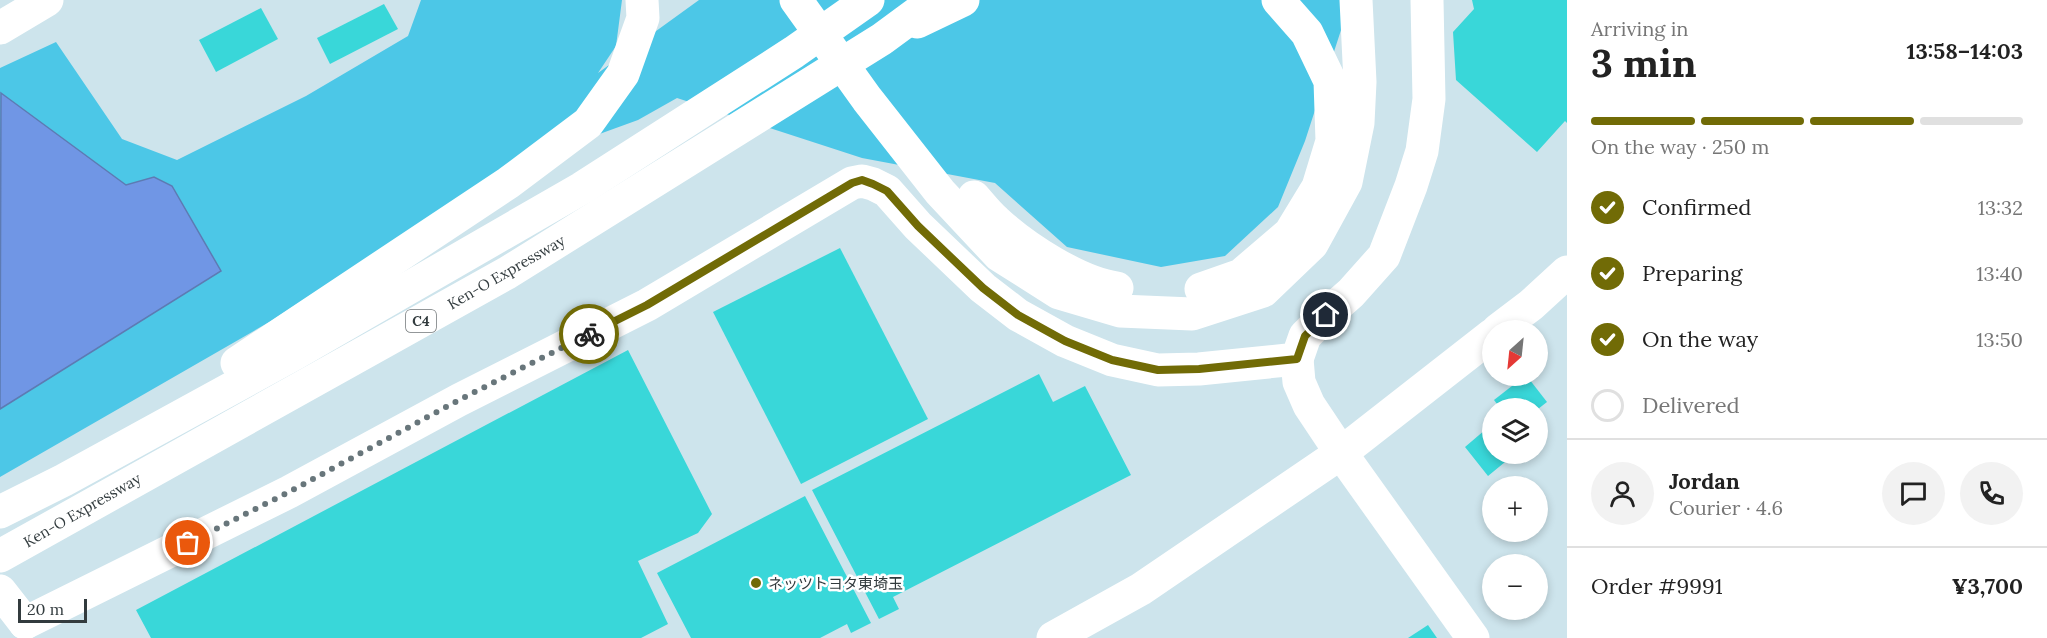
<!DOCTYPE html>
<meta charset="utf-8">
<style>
body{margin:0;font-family:Lora,"Noto Sans JP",serif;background:#f2f2f2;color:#222;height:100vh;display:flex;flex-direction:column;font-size:22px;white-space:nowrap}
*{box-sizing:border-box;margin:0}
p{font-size:20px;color:#767676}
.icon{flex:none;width:33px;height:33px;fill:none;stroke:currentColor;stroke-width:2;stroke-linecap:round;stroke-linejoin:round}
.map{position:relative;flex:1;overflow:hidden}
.side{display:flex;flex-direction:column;background:#fff;width:480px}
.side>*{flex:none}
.needle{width:39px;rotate:207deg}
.buttons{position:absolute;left:1482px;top:320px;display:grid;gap:12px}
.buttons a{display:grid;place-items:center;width:66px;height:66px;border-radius:50%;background:#fff;box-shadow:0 3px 9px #0003;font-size:30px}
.scale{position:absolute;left:18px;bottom:15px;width:69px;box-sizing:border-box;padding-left:6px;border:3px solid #323b3e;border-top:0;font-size:16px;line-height:21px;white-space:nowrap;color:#323b3e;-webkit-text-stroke:4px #fff;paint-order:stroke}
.pin{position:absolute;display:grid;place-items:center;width:51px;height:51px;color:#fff;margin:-26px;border:3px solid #fff;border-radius:50%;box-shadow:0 2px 6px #0007}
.courier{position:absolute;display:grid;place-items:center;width:60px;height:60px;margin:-30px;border:4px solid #716b06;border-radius:50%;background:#fff;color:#222;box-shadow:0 2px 8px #0007}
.summary em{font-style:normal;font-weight:700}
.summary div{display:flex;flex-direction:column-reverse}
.summary{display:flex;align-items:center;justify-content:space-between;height:102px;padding:0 24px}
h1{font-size:39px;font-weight:700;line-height:45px}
.bar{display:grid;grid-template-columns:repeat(4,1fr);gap:9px 6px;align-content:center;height:72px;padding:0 24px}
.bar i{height:8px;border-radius:4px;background:#e0e0e0}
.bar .selected{background:#716b06}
.bar p{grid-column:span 4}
.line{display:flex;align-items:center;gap:15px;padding:0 24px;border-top:2px solid #e0e0e0}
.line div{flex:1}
.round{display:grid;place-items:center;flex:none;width:63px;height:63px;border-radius:32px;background:#f2f2f2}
ol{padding:0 24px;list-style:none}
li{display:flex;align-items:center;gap:18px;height:66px}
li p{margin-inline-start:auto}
li .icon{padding:6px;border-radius:50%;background:#716b06;color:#fff;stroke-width:4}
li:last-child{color:#767676}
li i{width:33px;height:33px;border:3px solid #e0e0e0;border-radius:50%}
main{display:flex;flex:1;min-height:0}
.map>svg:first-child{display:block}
.green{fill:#4cc7e7}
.water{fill:#7096e5;stroke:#5d7bb3;stroke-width:1.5}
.building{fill:#39d7d9}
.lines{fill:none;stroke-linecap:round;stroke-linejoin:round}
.secondary{stroke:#fff;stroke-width:33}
.highway{stroke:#fff;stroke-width:33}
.done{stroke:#68767b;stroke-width:6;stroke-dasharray:0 10.8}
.route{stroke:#716b06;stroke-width:8}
.poi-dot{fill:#716b06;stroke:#fff;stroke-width:2}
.labels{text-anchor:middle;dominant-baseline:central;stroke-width:5;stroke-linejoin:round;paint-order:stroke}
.shield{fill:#fff;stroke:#707678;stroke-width:1.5}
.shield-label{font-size:14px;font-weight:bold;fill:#323b3e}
.street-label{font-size:15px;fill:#323b3e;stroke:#fff}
.poi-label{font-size:15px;fill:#323b3e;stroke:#fff;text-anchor:start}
</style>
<main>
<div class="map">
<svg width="1567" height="638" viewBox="0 0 1567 638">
<rect width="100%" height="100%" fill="#cde4ec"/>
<path class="green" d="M421,0h201l-6,46 -18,27 101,-73h642l1,27 -37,114 -27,66 -53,49 -64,11 -94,-20 -72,-64 -133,-25 -185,-60 -39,22 -135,49 -232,152 -271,156v-409l56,-26 66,97 55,21 129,-64 102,-60z"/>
<path class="water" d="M1,93l125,92 28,-8 18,9 49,85 -221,138z"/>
<g class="building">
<path d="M1472,0h95v123l-2,-2 -28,31 -81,-72 -3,-48 21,-23z"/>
<path d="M384,4l14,25 -68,35 -13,-26z"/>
<path d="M261,8l17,31 -62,33 -17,-32z"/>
<path d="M840,248l88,171 -127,65 -88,-172z"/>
<path d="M628,350l84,164 -14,19 -60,28 30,63 -27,14h-490l-15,-28z"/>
<path d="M1039,374l14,28 32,-16 46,89 -238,122 6,12 -20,10 -67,-129z"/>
<path d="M1526,375l21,27 -9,7 -38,-1 -6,-8z"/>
<path d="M1492,424v29h24l-28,23 -23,-29z"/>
<path d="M805,496l66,127 -20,10 -4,-9 -27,14h-129l-34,-65z"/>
<path d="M1428,625l9,13h-29z"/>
</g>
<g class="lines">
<g class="secondary">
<path d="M1498,330l33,-25 36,-33"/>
<path d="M1297,359l2,23 10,23 32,48 132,185"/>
<path d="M25,623l264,-131 170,-92 188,-95 205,-122 10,-2 11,3 14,7 31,35 65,62 35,27 47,26 47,19 46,10 41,-1 98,-10 8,-23 21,-21 25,-22 33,-37 27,-70 11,-35 7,-52 -2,-99"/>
<path d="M1053,638l88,-49 200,-136 151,-118"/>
</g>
<g class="highway">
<path d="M796,0l71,99 73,93 59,63 60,38 61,18 72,3 71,-23 49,-47 34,-62 12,-59 2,-41 -4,-82"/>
<path d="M917,22l46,-22"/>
<path d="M0,28l47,-28"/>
<path d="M974,197c7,8 14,17 22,24 28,26 83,62 121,67"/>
<path d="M1201,289l40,-14 49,-42 28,-46 14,-46 -2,-60 -23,-48 -29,-33"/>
<path d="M237,363l271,-180 80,-60 35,-49 20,-56 -1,-18"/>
<path d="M0,512l64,-32 230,-126 288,-166 212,-136 74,-52"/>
<path d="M0,556l507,-283 375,-234 53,-39"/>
<path d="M0,591l25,32"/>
</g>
</g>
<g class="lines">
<path class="done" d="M188,543l101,-51 170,-92 130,-66"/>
<path class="route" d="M589,334l58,-29 205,-122 10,-3 11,4 14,7 31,35 65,62 35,27 47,26 47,19 46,10 41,-1 98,-10 8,-23 21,-21"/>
</g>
<circle class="poi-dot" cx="756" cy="583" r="6"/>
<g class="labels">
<rect class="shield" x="406" y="310" width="30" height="22" rx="4.5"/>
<g class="shield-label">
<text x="421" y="321">C4</text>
</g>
<g class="street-label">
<text transform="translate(506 272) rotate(-30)">Ken-O Expressway</text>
<text transform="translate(82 510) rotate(-30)">Ken-O Expressway</text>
</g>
<g class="poi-label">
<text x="768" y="583">ネッツトヨタ東埼玉</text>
</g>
</g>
</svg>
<div class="buttons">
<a><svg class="needle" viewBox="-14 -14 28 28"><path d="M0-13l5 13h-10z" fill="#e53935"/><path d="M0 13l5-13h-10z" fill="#767676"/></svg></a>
<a><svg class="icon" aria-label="layers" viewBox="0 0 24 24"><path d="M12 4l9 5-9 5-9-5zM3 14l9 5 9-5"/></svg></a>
<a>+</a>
<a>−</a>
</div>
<div class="scale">20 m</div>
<div class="pin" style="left:188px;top:543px;background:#ea580c"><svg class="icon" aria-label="bag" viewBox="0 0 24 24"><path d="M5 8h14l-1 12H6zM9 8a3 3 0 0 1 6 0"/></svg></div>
<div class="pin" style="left:1326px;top:315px;background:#1f2937"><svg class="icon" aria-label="home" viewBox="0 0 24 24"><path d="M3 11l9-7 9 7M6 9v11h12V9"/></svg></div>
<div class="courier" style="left:589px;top:334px"><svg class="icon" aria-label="bike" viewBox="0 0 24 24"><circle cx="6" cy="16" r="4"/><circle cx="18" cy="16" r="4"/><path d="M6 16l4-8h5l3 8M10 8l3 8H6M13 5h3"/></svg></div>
</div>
<section class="side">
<div class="summary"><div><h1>3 min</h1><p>Arriving in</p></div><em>13:58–14:03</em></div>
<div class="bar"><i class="selected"></i><i class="selected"></i><i class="selected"></i><i></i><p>On the way · 250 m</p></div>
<ol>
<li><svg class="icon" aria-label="check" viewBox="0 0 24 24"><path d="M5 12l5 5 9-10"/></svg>Confirmed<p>13:32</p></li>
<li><svg class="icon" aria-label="check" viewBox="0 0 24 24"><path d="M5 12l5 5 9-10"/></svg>Preparing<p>13:40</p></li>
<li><svg class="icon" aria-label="check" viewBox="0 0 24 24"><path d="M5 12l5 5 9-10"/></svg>On the way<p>13:50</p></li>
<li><i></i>Delivered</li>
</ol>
<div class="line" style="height:108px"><a class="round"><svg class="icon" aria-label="person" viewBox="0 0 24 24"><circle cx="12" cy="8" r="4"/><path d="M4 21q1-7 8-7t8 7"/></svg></a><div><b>Jordan</b><p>Courier · 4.6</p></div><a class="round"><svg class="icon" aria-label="chat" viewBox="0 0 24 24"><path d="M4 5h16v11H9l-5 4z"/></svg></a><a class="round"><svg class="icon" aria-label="phone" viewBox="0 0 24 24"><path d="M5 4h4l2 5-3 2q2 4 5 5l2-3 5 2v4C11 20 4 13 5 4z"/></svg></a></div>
<div class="line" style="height:78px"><div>Order #9991</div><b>¥3,700</b></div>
</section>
</main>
